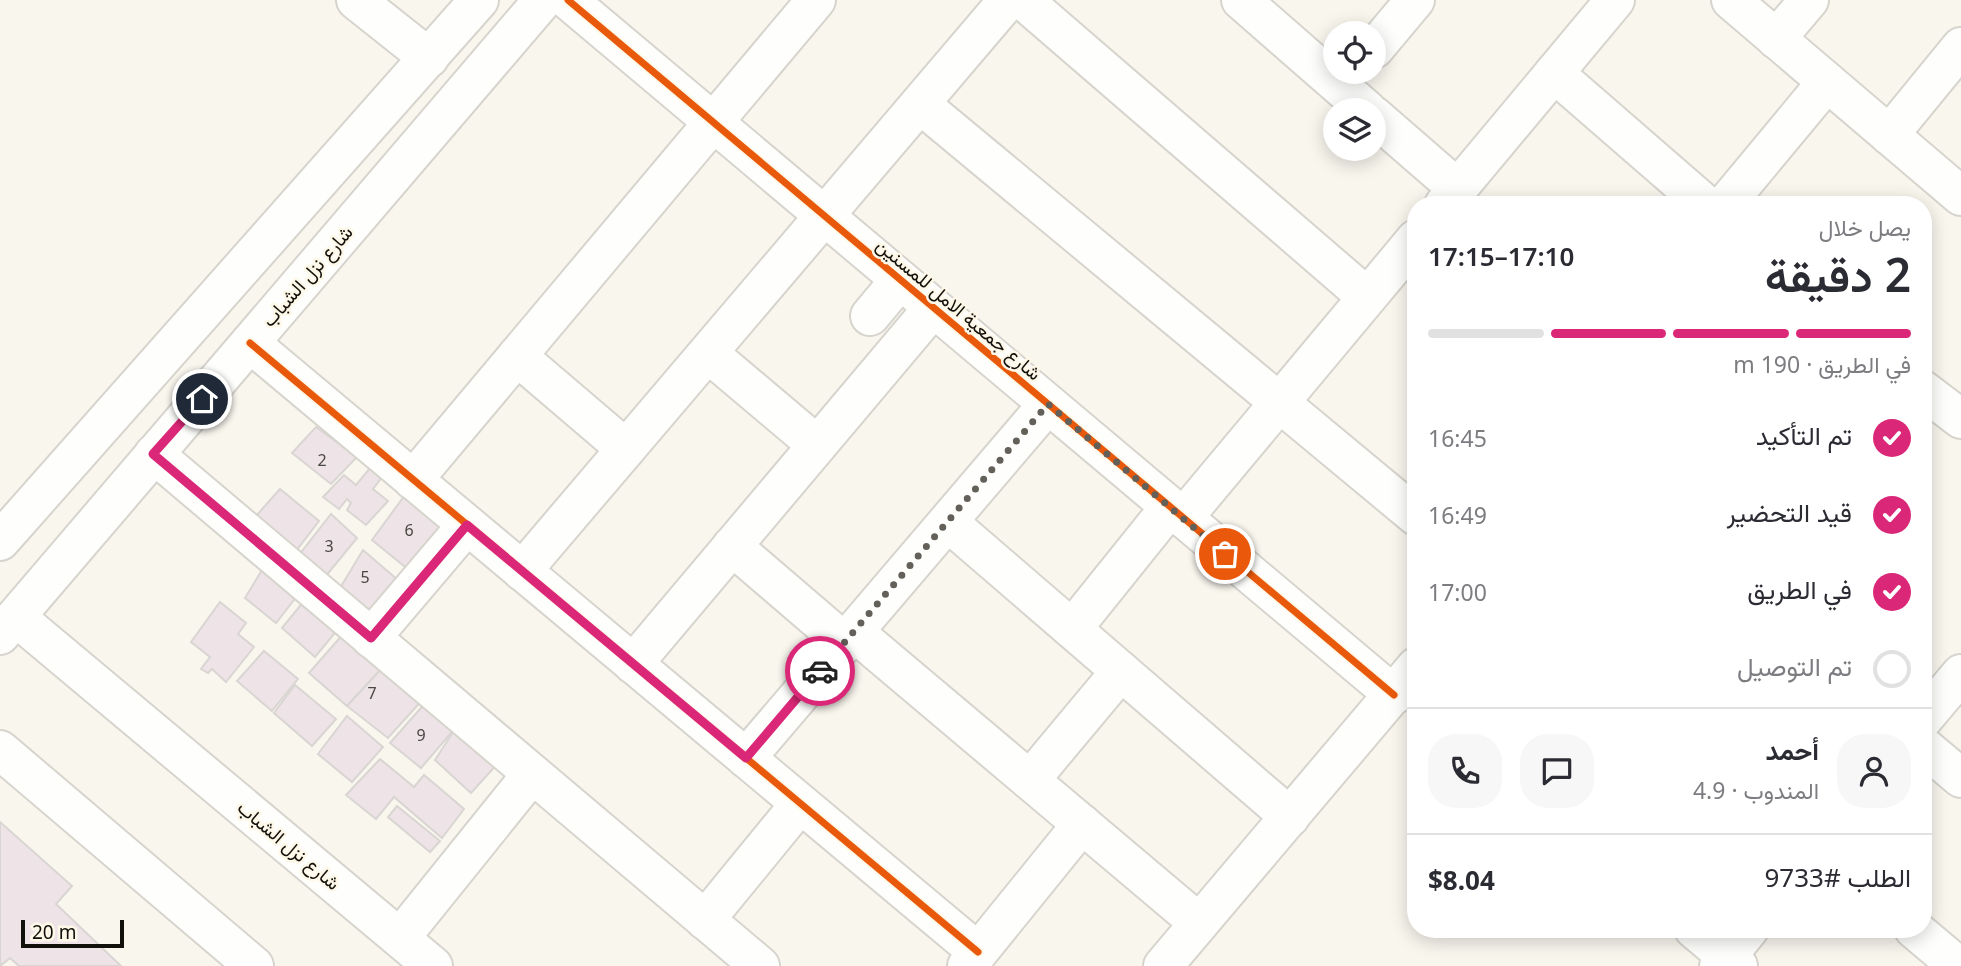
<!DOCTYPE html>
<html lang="ar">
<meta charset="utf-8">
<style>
body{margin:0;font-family:"Noto Sans",Vazirmatn,sans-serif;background:#f7f7f7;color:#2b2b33;direction:rtl;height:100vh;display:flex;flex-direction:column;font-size:26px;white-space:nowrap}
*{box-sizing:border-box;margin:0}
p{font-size:23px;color:#7c7c81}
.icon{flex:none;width:38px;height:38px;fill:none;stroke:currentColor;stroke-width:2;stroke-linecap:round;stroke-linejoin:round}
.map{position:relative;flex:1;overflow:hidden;direction:ltr}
.panel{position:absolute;left:1407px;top:196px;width:525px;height:742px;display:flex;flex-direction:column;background:#fff;border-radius:28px;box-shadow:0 4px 18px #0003;direction:rtl}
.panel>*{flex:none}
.buttons{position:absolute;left:1323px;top:21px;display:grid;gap:14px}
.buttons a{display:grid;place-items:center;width:63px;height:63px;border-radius:50%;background:#fff;box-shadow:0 4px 18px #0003;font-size:35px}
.scale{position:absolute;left:21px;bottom:18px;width:103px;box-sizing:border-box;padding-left:7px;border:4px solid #12100b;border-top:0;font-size:19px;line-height:24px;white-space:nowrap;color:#12100b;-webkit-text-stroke:5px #fef8e9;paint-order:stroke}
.pin{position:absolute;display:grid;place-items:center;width:60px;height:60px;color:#fff;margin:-30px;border:4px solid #fff;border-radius:50%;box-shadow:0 2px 7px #0007}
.courier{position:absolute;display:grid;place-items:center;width:70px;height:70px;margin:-35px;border:5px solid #db2777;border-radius:50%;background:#fff;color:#222;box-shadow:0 2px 9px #0007}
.head em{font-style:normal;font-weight:600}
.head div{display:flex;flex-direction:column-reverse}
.head{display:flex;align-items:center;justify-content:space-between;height:119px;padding:0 21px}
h1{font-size:46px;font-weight:600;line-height:52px}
.bar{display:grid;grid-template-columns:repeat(4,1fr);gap:10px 7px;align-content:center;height:84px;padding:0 21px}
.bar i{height:9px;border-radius:5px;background:#e1e1e2}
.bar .on{background:#db2777}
.bar p{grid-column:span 4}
.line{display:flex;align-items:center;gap:18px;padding:0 21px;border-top:2px solid #e1e1e2}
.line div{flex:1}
.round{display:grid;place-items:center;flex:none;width:74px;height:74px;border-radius:28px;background:#f7f7f7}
ol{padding:0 21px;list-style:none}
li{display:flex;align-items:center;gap:21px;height:77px}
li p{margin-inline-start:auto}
li .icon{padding:7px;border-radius:50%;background:#db2777;color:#fff;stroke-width:4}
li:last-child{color:#7c7c81}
li i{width:38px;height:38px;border:4px solid #e1e1e2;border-radius:50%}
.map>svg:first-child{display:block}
.building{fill:#eee4e7;stroke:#d9d5d3;stroke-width:2}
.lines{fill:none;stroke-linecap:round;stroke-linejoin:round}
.minor-casing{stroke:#d6d4cd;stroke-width:42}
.minor{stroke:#fefefc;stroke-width:38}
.cycleway-casing{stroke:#fef8e9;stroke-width:11}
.cycleway{stroke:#e8590c;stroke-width:7}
.done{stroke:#63605a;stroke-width:7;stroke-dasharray:0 12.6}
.route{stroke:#db2777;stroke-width:9}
.labels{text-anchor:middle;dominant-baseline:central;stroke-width:5;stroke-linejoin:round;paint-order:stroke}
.number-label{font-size:16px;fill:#4a4643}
.street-label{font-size:19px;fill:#12100b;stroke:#fef8e9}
</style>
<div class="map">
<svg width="1961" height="966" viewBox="0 0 1961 966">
<rect width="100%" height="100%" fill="#f9f6ee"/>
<g class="building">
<path d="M316,427l41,30 -26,27 -39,-31z"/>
<path d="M370,468l12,9 -9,12 15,12 -22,24 -19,-15 4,-7 -4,-4 -8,10 -16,-12 21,-22 12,10z"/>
<path d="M280,489l39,32 -23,30 -40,-35z"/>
<path d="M405,495l39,32 -35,43 -37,-30z"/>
<path d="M331,514l26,24 -32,39 -26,-22z"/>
<path d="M363,550l43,37 -30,33 -36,-32z"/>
<path d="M262,570l35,26 -21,27 -31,-25z"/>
<path d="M305,600l34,28 -24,29 -33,-29z"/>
<path d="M220,602l26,21 -8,11 16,13 -28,35 -14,-13 -4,4 -7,-4 9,-12 -19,-15z"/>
<path d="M345,632l39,34 -37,40 -38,-33z"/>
<path d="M264,651l34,28 -26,32 -35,-30z"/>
<path d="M384,666l40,32 -36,40 -41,-32z"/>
<path d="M295,685l41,34 -24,27 -38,-33z"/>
<path d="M428,700l29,26 -36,42 -31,-25z"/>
<path d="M347,716l36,31 -31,35 -34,-28z"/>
<path d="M457,726l42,36 -28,31 -36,-33z"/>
<path d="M380,759l34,28 10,-12 40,34 -22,29 -48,-41 -18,22 -30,-24z"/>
<path d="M397,806l43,35 -10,11 -42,-35z"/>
<path d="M0,822l72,64 -16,18 65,62h-102l-9,-8 -10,8z"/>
</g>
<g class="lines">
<defs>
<g id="minor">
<path d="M356,0l73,58"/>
<path d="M568,0l826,695"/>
<path d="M1023,0l344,297"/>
<path d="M1241,0l126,110"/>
<path d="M1731,0l230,196"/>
<path d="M1776,39l33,-39"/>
<path d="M1374,49l41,-49"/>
<path d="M1554,73l152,132"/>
<path d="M920,104l496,412"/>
<path d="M1374,116l84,73"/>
<path d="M1889,135l72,-88"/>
<path d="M1444,205l171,-205"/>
<path d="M1725,205l102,-123"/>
<path d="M870,316l30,-36"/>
<path d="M250,343l728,609"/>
<path d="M708,353l109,92"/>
<path d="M517,356l109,93"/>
<path d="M1923,390l38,29"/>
<path d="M154,454l606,512"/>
<path d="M413,480l403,-480"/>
<path d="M1183,518l233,-279"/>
<path d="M948,522l342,295"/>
<path d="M0,541l479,-541"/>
<path d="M732,546l113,97"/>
<path d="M522,571l486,-571"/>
<path d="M16,617l417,349"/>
<path d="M1072,629l98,-122"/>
<path d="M854,632l345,291"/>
<path d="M0,635l543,-635"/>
<path d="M371,638l96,-113"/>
<path d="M633,664l300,-356"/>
<path d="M1923,719l38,-45"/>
<path d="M1923,746l38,32"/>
<path d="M0,750l254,216"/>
<path d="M746,758l302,-354"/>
<path d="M1030,780l91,-109"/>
<path d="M705,920l95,-116"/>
<path d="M1694,929l44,37"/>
<path d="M1914,929l44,37"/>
<path d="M400,938l132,-164"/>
<path d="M967,966l115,-142"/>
<path d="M1163,966l253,-299"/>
<path d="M1719,966l30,-37"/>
</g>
</defs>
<use href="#minor" class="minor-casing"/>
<use href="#minor" class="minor"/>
<defs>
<g id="cycleway">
<path d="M568,0l826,695"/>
<path d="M250,343l728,609"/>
</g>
</defs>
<use href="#cycleway" class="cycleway-casing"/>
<use href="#cycleway" class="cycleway"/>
</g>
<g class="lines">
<path class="done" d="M820,671l228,-267 177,150"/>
<path class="route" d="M202,399l-49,55 218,184 96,-113 279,233 74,-87"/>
</g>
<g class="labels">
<g class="number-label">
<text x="322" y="460">2</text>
<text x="409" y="530">6</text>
<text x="329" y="546">3</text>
<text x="365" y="577">5</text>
<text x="372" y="693">7</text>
<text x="421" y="735">9</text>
</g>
<g class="street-label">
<text transform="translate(307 276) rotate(-49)">شارع نزل الشباب</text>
<text transform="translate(959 309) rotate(40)">شارع جمعية الامل للمسنين</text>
<text transform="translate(289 845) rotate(40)">شارع نزل الشباب</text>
</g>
</g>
</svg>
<div class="buttons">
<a><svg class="icon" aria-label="locate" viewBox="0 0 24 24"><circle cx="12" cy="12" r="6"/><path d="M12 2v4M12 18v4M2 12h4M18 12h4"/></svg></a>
<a><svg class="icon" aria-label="layers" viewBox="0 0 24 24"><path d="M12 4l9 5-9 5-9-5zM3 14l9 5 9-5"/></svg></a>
</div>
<div class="scale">20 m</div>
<div class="pin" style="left:1225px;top:554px;background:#ea580c"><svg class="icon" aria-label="bag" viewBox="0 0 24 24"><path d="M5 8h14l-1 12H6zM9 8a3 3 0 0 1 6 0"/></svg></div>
<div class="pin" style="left:202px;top:399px;background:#1f2937"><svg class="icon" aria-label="home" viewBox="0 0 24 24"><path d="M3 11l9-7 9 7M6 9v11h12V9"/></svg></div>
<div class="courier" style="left:820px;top:671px"><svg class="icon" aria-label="car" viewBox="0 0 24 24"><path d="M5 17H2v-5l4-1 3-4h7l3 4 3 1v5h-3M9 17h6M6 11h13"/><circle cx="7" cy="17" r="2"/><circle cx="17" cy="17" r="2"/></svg></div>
<section class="panel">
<div class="head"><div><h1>2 دقيقة</h1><p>يصل خلال</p></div><em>17:10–17:15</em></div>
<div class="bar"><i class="on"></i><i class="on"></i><i class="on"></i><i></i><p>في الطريق · 190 m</p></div>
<ol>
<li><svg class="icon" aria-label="check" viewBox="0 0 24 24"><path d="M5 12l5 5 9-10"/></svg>تم التأكيد<p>16:45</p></li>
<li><svg class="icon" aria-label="check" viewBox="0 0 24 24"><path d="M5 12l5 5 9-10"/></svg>قيد التحضير<p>16:49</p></li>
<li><svg class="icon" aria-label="check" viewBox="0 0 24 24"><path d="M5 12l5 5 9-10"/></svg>في الطريق<p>17:00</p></li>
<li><i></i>تم التوصيل</li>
</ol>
<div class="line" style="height:126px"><a class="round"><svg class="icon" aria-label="person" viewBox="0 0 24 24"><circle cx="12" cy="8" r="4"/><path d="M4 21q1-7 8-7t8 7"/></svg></a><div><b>أحمد</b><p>المندوب · 4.9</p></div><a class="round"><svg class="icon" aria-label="chat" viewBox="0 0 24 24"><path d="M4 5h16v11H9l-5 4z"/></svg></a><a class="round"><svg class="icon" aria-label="phone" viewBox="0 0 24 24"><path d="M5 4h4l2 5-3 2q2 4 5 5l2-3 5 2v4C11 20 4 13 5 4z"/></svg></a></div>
<div class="line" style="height:91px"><div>الطلب #9733</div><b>$8.04</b></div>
</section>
</div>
